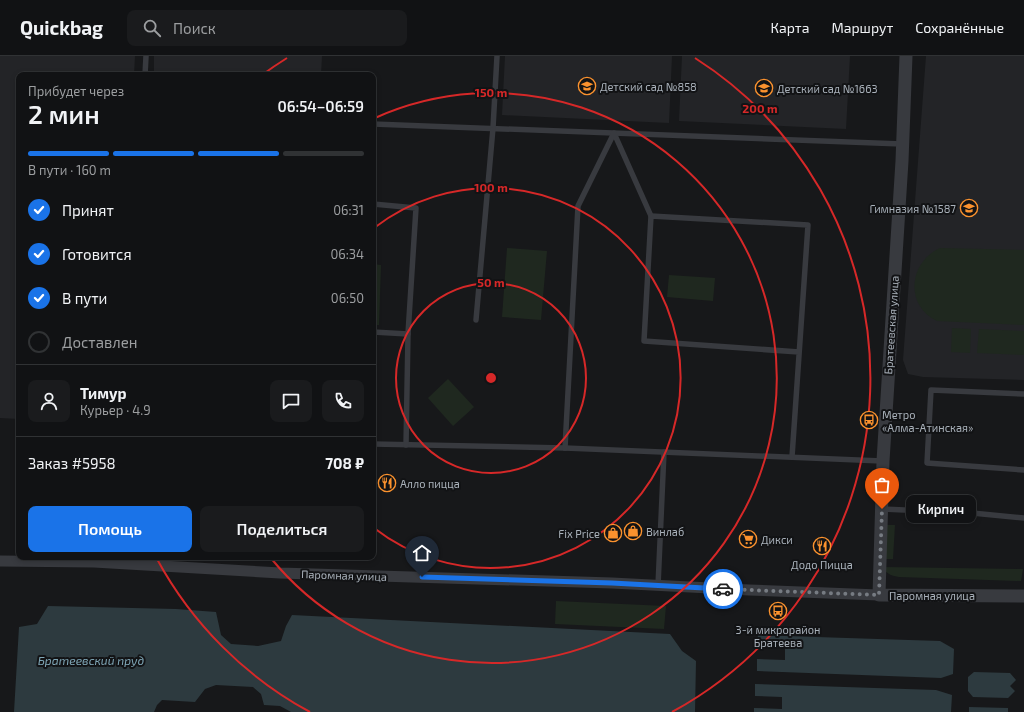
<!DOCTYPE html>
<html lang="ru">
<meta charset="utf-8">
<style>
body{margin:0;font-family:"Exo 2",sans-serif;background:#1a1b1d;color:#f1f3f6;height:100vh;display:flex;flex-direction:column;font-size:15px;white-space:nowrap}
*{box-sizing:border-box;margin:0}
p{font-size:13px;color:#9c9ea0}
.icon{flex:none;width:22px;height:22px;fill:none;stroke:currentColor;stroke-width:2;stroke-linecap:round;stroke-linejoin:round}
.map{position:relative;flex:1;overflow:hidden}
.panel{position:absolute;left:16px;top:16px;width:360px;height:488px;display:flex;flex-direction:column;background:#111214;border-radius:8px;box-shadow:0 2px 6px #0003,0 0 0 1px #303234}
.panel>*{flex:none}
.pin{position:absolute;display:grid;place-items:center;width:34px;height:34px;color:#fff;margin:-41px -17px;border-radius:50% 50% 50% 0;rotate:-45deg;box-shadow:0 0 4px #0007}
.pin .icon{rotate:45deg}
.courier{position:absolute;display:grid;place-items:center;width:40px;height:40px;margin:-20px;border:3px solid #1a73e8;border-radius:50%;background:#fff;color:#222;box-shadow:0 1px 5px #0007}
.bubble{position:absolute;height:28px;border-radius:8px;background:#111214;box-shadow:0 2px 6px #0003,0 0 0 1px #303234;font-size:13px;font-weight:600;line-height:28px;text-align:center}
.summary em{font-style:normal;font-weight:600}
.summary div{display:flex;flex-direction:column-reverse}
.summary{display:flex;align-items:center;justify-content:space-between;height:68px;padding:0 12px}
h1{font-size:26px;font-weight:600;line-height:30px}
.bar{display:grid;grid-template-columns:repeat(4,1fr);gap:6px 4px;align-content:center;height:48px;padding:0 12px}
.bar i{height:5px;border-radius:3px;background:#303234}
.bar .on{background:#1a73e8}
.bar p{grid-column:span 4}
.line{display:flex;align-items:center;gap:10px;padding:0 12px;border-top:1px solid #303234}
.line div{flex:1}
.round{display:grid;place-items:center;flex:none;width:42px;height:42px;border-radius:8px;background:#1a1b1d}
ol{padding:0 12px;list-style:none}
li{display:flex;align-items:center;gap:12px;height:44px}
li p{margin-inline-start:auto}
li .icon{padding:4px;border-radius:50%;background:#1a73e8;color:#fff;stroke-width:4}
li:last-child{color:#9c9ea0}
li i{width:22px;height:22px;border:2px solid #303234;border-radius:50%}
.cta{display:flex;gap:8px;margin-top:auto;padding:8px 12px}
.cta a{flex:1;height:46px;border-radius:8px;background:#1a73e8;color:#fff;font-size:16px;font-weight:600;line-height:46px;text-align:center}
.cta a+a{background:#1a1b1d;color:#f1f3f6}
header{display:flex;align-items:center;gap:24px;box-sizing:border-box;height:56px;padding:0 20px;background:#111214;border-bottom:1px solid #303234}
header strong{font-size:19px}
nav{display:flex;gap:22px;margin-inline-start:auto;font-size:14px}
.search{width:280px;height:36px;background:#1a1b1d;display:flex;align-items:center;gap:10px;box-sizing:border-box;padding:0 14px;border-radius:8px;color:#9c9ea0;font-size:15px}
.map>svg:first-child{display:block}
.built{fill:#232427}
.green{fill:#1f281f}
.water{fill:#2d3a3f}
.lines{fill:none;stroke-linecap:round;stroke-linejoin:round}
.service{stroke:#383a3f;stroke-width:5.5}
.minor{stroke:#383a3f;stroke-width:11}
.tertiary{stroke:#383a3f;stroke-width:13}
.done{stroke:#767b82;stroke-width:4;stroke-dasharray:0 7.2}
.route{stroke:#1a73e8;stroke-width:5}
.ring{fill:none;stroke:#d62828;stroke-width:2}
.labels{text-anchor:middle;dominant-baseline:central;stroke-width:4;stroke-linejoin:round;paint-order:stroke}
.poi-label{font-size:11px;fill:#a9b1ba;stroke:#121315;text-anchor:start}
.street-label{font-size:11px;fill:#a9b1ba;stroke:#121315}
.water-label{font-size:12px;font-style:italic;fill:#7fa6b6;stroke:#121315}
.centre{fill:#d62828;stroke:#121315;stroke-width:2}
.ring-label{font-size:12px;text-anchor:middle;font-weight:bold;fill:#d62828;stroke:#121315;stroke-width:4;stroke-linejoin:round;paint-order:stroke}
</style>
<header>
<strong>Quickbag</strong>
<div class="search"><svg class="icon" aria-label="search" viewBox="0 0 24 24"><circle cx="10" cy="10" r="6"/><path d="M15 15l6 6"/></svg>Поиск</div>
<nav><a>Карта</a><a>Маршрут</a><a>Сохранённые</a></nav>
</header>
<div class="map">
<svg width="1024" height="656" viewBox="0 0 1024 656">
<rect width="100%" height="100%" fill="#17181a"/>
<g class="built">
<path d="M0,0h135l-1,19h-115v344l-19,-1z"/>
<path d="M154,0h168l-1,19h-167z"/>
<path d="M505,0h167l-3,67 -167,-8z"/>
<path d="M682,0h168l-4,73 -167,-8z"/>
<path d="M926,0h98v324l-101,-3 -15,-3 -5,-14z"/>
</g>
<g class="green">
<path d="M507,192l40,3 -6,69 -39,-3z"/>
<path d="M940,192l84,2v75l-87,-4c-33,-16 -28,-59 3,-73z"/>
<path d="M373,208l8,1 -2,60h-6z"/>
<path d="M669,219l46,3 -2,23 -46,-4z"/>
<path d="M952,272l19,1 -1,24 -19,-1z"/>
<path d="M979,273l45,2v24l-47,-2z"/>
<path d="M448,323l26,28 -21,19 -25,-28z"/>
<path d="M885,469h10l-2,34h-8z"/>
<path d="M883,511l140,2 -2,12 -122,-4c-7,-1 -13,-3 -16,-10z"/>
<path d="M556,545l110,5 -2,23 -109,-5z"/>
</g>
<g class="water">
<path d="M48,550l128,3 40,3 5,23 10,9 27,2 23,-5 5,-15 6,-11 378,19 12,17 14,10 -1,51h-404l-11,-6 -16,-1 -3,-11 -8,-7 -37,-2 -11,4 -10,13 -33,-2 -5,5 -3,7h-140l5,-85 18,-3z"/>
<path d="M758,579l182,6 14,8 -1,25 -12,4 -184,-7v-12l28,1v-12l-28,-1z"/>
<path d="M974,616l36,1 6,7 -6,6 5,5 -7,7 -35,-1 -5,-6v-14z"/>
<path d="M755,628l181,6 16,5 -1,17h-197v-4l28,1v-12l-27,-1z"/>
<path d="M969,651l39,1v4h-39z"/>
</g>
<g class="lines">
<g class="service">
<path d="M145,19l1,-19"/>
<path d="M373,68l529,20"/>
<path d="M373,148l43,4 -8,126 -35,-2"/>
<path d="M476,264l17,-192 4,-72"/>
<path d="M1024,338l-93,-4 -4,73 97,7"/>
<path d="M373,388l192,4 317,13"/>
<path d="M406,389l2,-111"/>
<path d="M565,392l13,-242 36,-73 37,83"/>
<path d="M792,401l16,-232 -157,-9 -7,125 155,11"/>
<path d="M882,453l90,4 52,5"/>
<path d="M658,530l6,-134"/>
</g>
<path class="minor" d="M0,505l94,1 186,11 332,10 137,7 130,5"/>
<path class="tertiary" d="M906,0l-4,105 -19,300 -4,134 145,1"/>
</g>
<g class="lines">
<path class="done" d="M723,533l156,6 3,-86"/>
<path class="route" d="M422,521l190,6 111,6"/>
</g>
<g class="ring">
<circle cx="491" cy="322" r="95"/>
<path d="M374 172A190 190 0 1 1 374 472"/>
<path d="M375 62A285 285 0 1 1 270 501"/>
<path d="M310 656A380 380 0 0 1 157 503M262 19A380 380 0 0 1 287 2M695 2A380 380 0 0 1 672 656"/>
</g>
<defs>
<symbol id="school-ring" viewBox="-11 -11 22 22"><circle r="9.5" fill="#121315" stroke="#fb922e" stroke-width="1.5"/><path d="M0-5L7-2L0 1L-7-2ZM-4 1L0 2.5L4 1V4Q0 6-4 4Z" fill="#fb922e"/></symbol>
<symbol id="bus-ring" viewBox="-11 -11 22 22"><circle r="9.5" fill="#121315" stroke="#fb922e" stroke-width="1.5"/><path d="M-5-6H5V4H4V6H2V4H-2V6H-4V4H-5ZM-3.5-4V0h7V-4ZM-3.5 1.2v1.5H-2V1.2ZM2 1.2v1.5H3.5V1.2Z" fill="#fb922e"/></symbol>
<symbol id="restaurant-ring" viewBox="-11 -11 22 22"><circle r="9.5" fill="#121315" stroke="#fb922e" stroke-width="1.5"/><path d="M-5-6h1v4h1v-4h1v4h1v-4h1v5L-1.5 .5V6h-2V.5L-5-1ZM5-6V6H3V1.5H1.5Q1.5-4 5-6Z" fill="#fb922e"/></symbol>
<symbol id="shop-ring" viewBox="-11 -11 22 22"><circle r="9.5" fill="#121315" stroke="#fb922e" stroke-width="1.5"/><path d="M-5-2.5h2.3a2.7 3.5 0 0 1 5.4 0H5L5.5 6h-11ZM-1.5-2.5h3a1.5 2.3 0 0 0-3 0Z" fill="#fb922e"/></symbol>
<symbol id="supermarket-ring" viewBox="-11 -11 22 22"><circle r="9.5" fill="#121315" stroke="#fb922e" stroke-width="1.5"/><path d="M-6-5.5h2.5l.6 2H6L4.5 2H-2.5L-4.4-4H-6ZM-1.5 3.2a1.3 1.3 0 1 0 .1 0ZM3 3.2a1.3 1.3 0 1 0 .1 0Z" fill="#fb922e"/></symbol>
</defs>
<g fill-rule="evenodd">
<use href="#school-ring" x="577" y="20" width="20" height="20"/>
<use href="#school-ring" x="754" y="22" width="20" height="20"/>
<use href="#school-ring" x="959" y="142" width="20" height="20"/>
<use href="#bus-ring" x="859" y="354" width="20" height="20"/>
<use href="#restaurant-ring" x="377" y="417" width="20" height="20"/>
<use href="#shop-ring" x="623" y="465" width="20" height="20"/>
<use href="#shop-ring" x="603" y="467" width="20" height="20"/>
<use href="#supermarket-ring" x="738" y="473" width="20" height="20"/>
<use href="#restaurant-ring" x="812" y="480" width="20" height="20"/>
<use href="#bus-ring" x="768" y="545" width="20" height="20"/>
</g>
<g class="labels">
<g class="poi-label">
<text x="600" y="30">Детский сад №858</text>
<text x="777" y="32">Детский сад №1663</text>
<text x="956" y="152" text-anchor="end">Гимназия №1587</text>
<text x="882" y="358">Метро<tspan x="882" dy="13">«Алма-Атинская»</tspan></text>
<text x="400" y="427">Алло пицца</text>
<text x="646" y="475">Винлаб</text>
<text x="600" y="477" text-anchor="end">Fix Price</text>
<text x="761" y="483">Дикси</text>
<text x="822" y="508" text-anchor="middle">Додо Пицца</text>
<text x="778" y="573" text-anchor="middle">3-й микрорайон<tspan x="778" dy="13">Братеева</tspan></text>
</g>
<g class="street-label">
<text transform="translate(891 269) rotate(-86)">Братеевская улица</text>
<text transform="translate(344 519) rotate(2)">Паромная улица</text>
<text x="932" y="539">Паромная улица</text>
</g>
<g class="water-label">
<text x="91" y="604">Братеевский пруд</text>
</g>
</g>
<circle cx="491" cy="322" r="6" class="centre"/>
<g class="ring-label">
<text x="491" y="41">150 m</text>
<text x="760" y="57">200 m</text>
<text x="491" y="136">100 m</text>
<text x="491" y="231">50 m</text>
</g>
</svg>
<div class="pin" style="left:882px;top:453px;background:#ea580c"><svg class="icon" aria-label="bag" viewBox="0 0 24 24"><path d="M5 8h14l-1 12H6zM9 8a3 3 0 0 1 6 0"/></svg></div>
<div class="pin" style="left:422px;top:521px;background:#1f2937"><svg class="icon" aria-label="home" viewBox="0 0 24 24"><path d="M3 11l9-7 9 7M6 9v11h12V9"/></svg></div>
<div class="courier" style="left:723px;top:533px"><svg class="icon" aria-label="car" viewBox="0 0 24 24"><path d="M5 17H2v-5l4-1 3-4h7l3 4 3 1v5h-3M9 17h6M6 11h13"/><circle cx="7" cy="17" r="2"/><circle cx="17" cy="17" r="2"/></svg></div>
<div class="bubble" style="left:906px;top:439px;width:70px">Кирпич</div>
<section class="panel">
<div class="summary"><div><h1>2 мин</h1><p>Прибудет через</p></div><em>06:54–06:59</em></div>
<div class="bar"><i class="on"></i><i class="on"></i><i class="on"></i><i></i><p>В пути · 160 m</p></div>
<ol>
<li><svg class="icon" aria-label="check" viewBox="0 0 24 24"><path d="M5 12l5 5 9-10"/></svg>Принят<p>06:31</p></li>
<li><svg class="icon" aria-label="check" viewBox="0 0 24 24"><path d="M5 12l5 5 9-10"/></svg>Готовится<p>06:34</p></li>
<li><svg class="icon" aria-label="check" viewBox="0 0 24 24"><path d="M5 12l5 5 9-10"/></svg>В пути<p>06:50</p></li>
<li><i></i>Доставлен</li>
</ol>
<div class="line" style="height:72px"><a class="round"><svg class="icon" aria-label="person" viewBox="0 0 24 24"><circle cx="12" cy="8" r="4"/><path d="M4 21q1-7 8-7t8 7"/></svg></a><div><b>Тимур</b><p>Курьер · 4.9</p></div><a class="round"><svg class="icon" aria-label="chat" viewBox="0 0 24 24"><path d="M4 5h16v11H9l-5 4z"/></svg></a><a class="round"><svg class="icon" aria-label="phone" viewBox="0 0 24 24"><path d="M5 4h4l2 5-3 2q2 4 5 5l2-3 5 2v4C11 20 4 13 5 4z"/></svg></a></div>
<div class="line" style="height:52px"><div>Заказ #5958</div><b>708 ₽</b></div>
<div class="cta"><a>Помощь</a><a>Поделиться</a></div>
</section>
</div>
